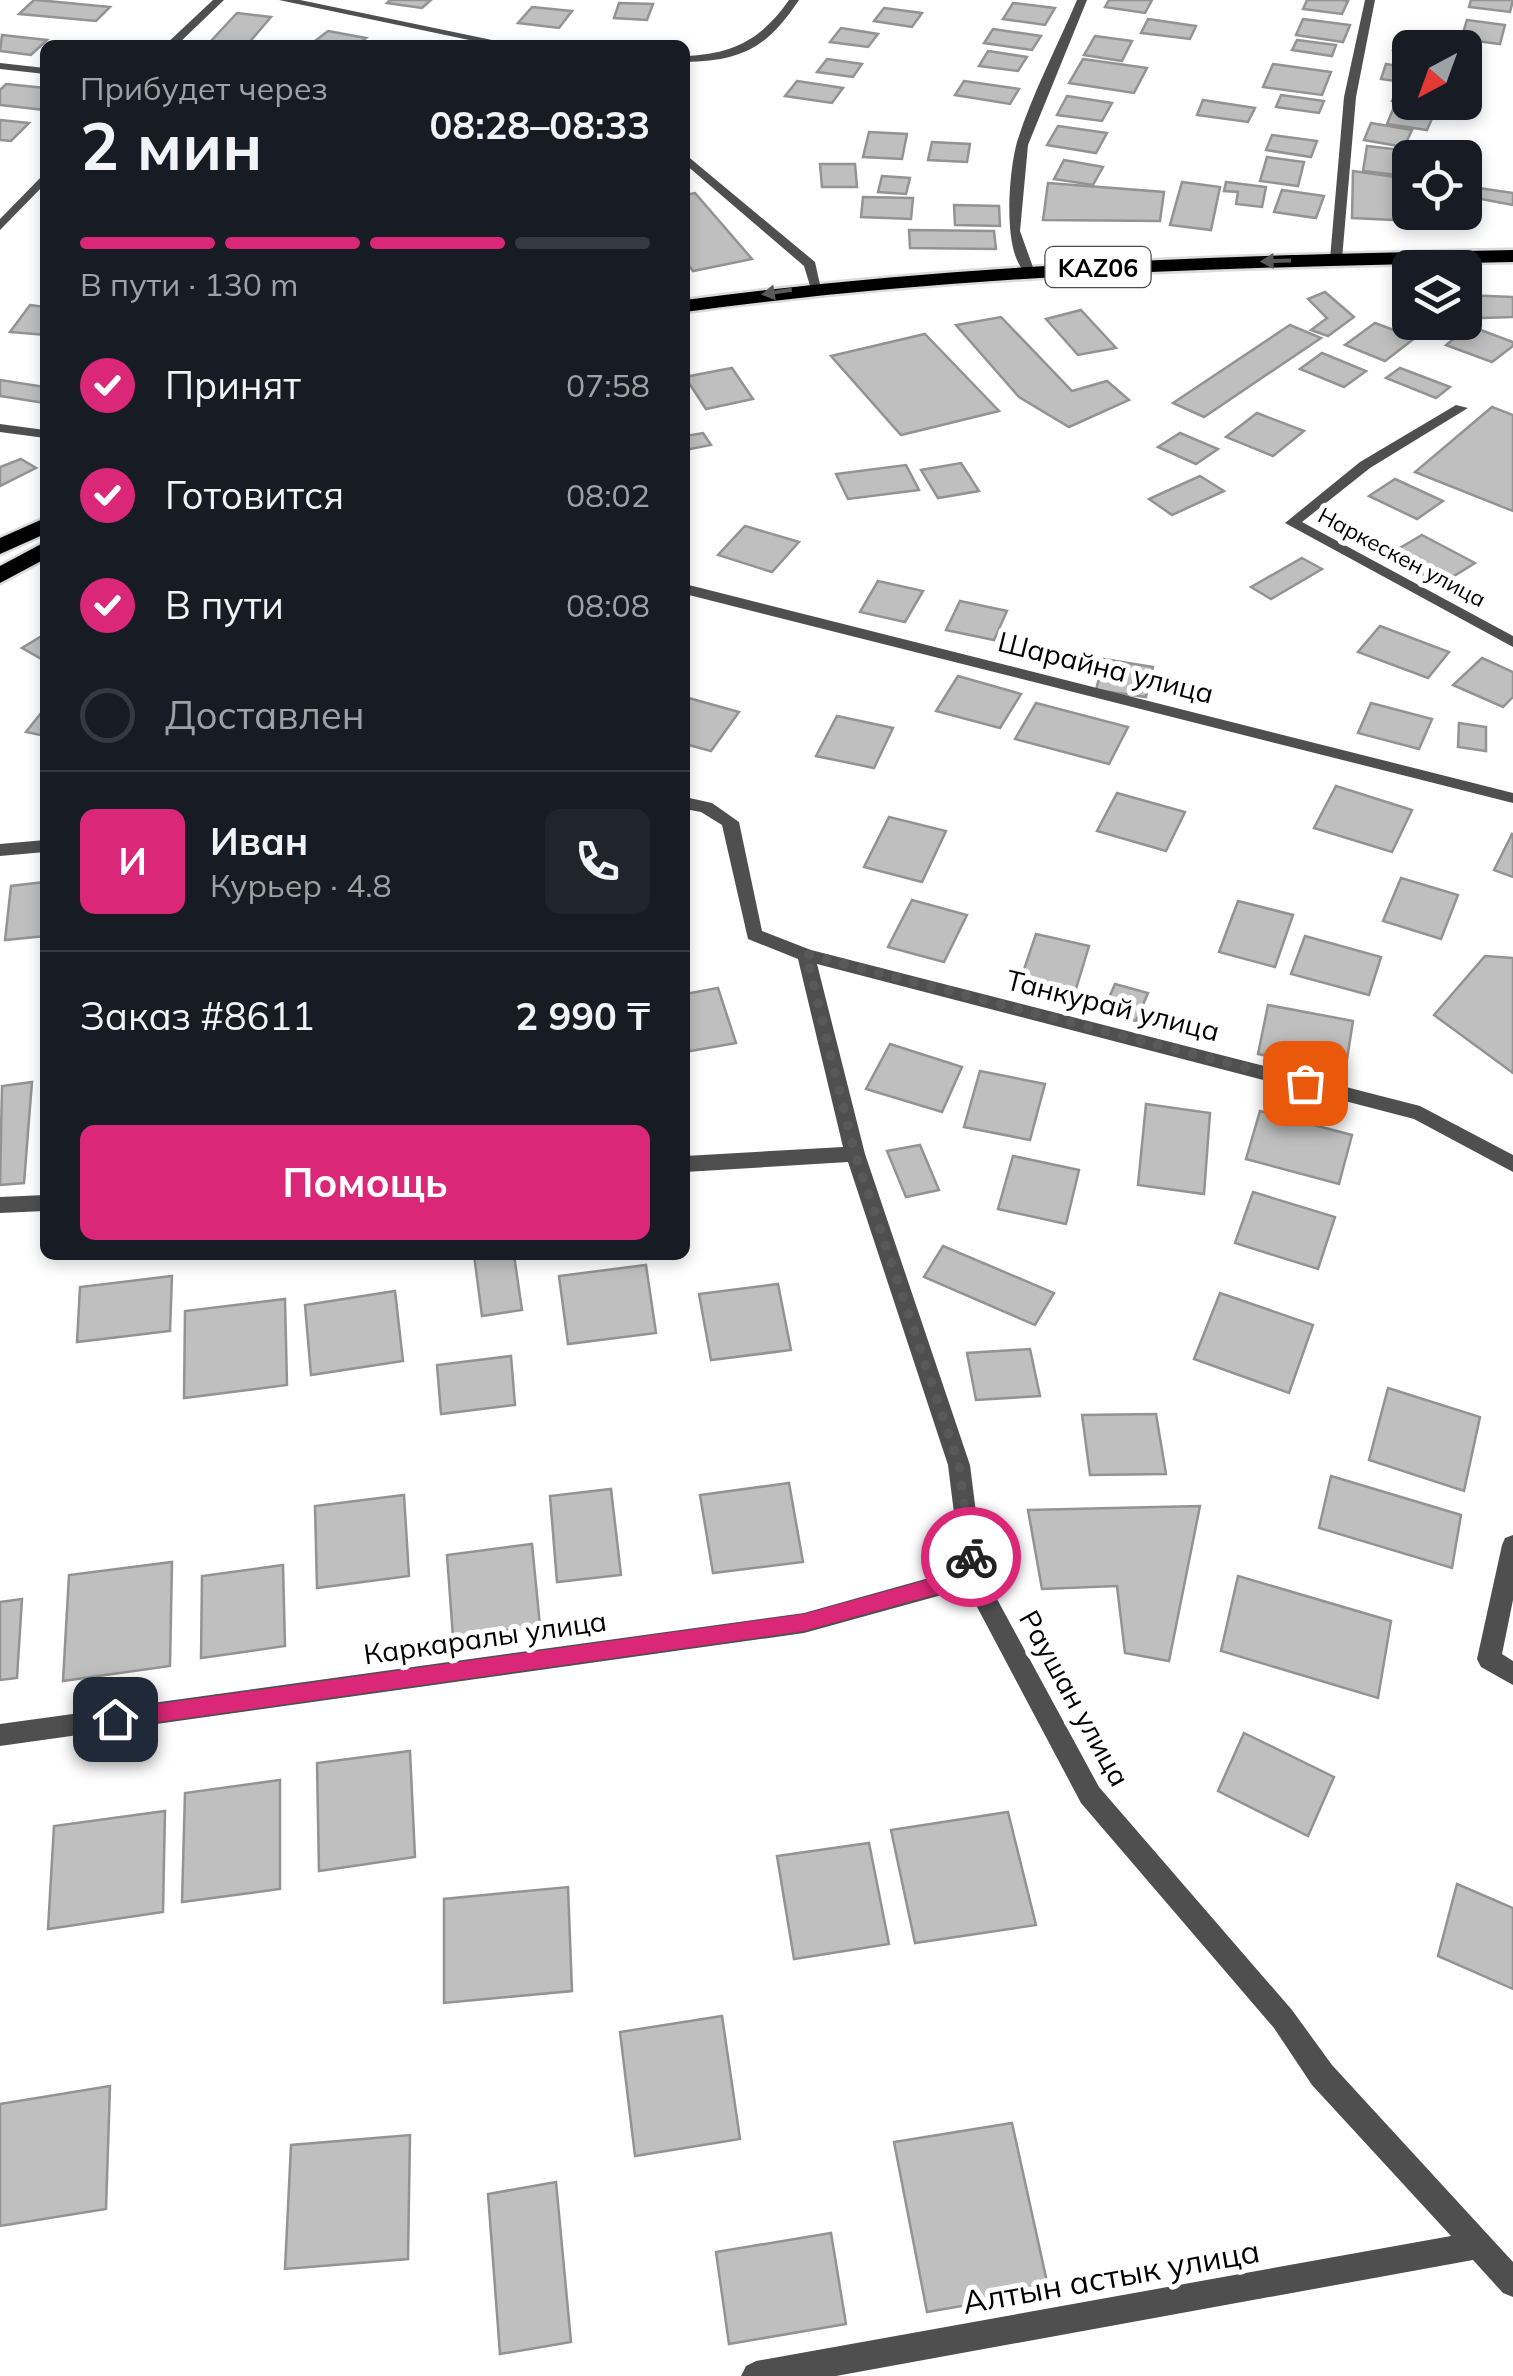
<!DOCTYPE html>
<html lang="ru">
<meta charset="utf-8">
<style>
body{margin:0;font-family:Mulish,sans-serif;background:#20242c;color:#f1f3f6;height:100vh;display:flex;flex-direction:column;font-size:38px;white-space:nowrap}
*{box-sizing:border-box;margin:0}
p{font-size:32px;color:#9ea1a6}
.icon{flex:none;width:55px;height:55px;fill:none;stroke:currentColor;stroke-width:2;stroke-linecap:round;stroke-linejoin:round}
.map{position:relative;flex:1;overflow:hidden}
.drawer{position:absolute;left:40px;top:40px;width:650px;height:1220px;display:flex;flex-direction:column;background:#171b24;border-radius:15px;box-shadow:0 5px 15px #0003}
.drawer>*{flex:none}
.needle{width:65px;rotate:221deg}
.buttons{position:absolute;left:1392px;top:30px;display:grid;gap:20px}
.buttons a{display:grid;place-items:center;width:90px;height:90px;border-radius:15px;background:#171b24;box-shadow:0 5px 15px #0003;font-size:50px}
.pin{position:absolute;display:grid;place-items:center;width:85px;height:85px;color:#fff;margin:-42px;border-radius:20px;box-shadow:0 5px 15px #0006}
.courier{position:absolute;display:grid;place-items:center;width:100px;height:100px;margin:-50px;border:8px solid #db2777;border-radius:50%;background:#fff;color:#222;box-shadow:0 2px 12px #0007}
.head em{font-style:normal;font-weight:700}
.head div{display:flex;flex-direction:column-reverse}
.head{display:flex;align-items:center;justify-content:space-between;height:170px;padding:0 40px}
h1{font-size:65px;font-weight:700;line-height:75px}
.bar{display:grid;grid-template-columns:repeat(4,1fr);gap:15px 10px;align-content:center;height:120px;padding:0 40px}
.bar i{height:12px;border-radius:8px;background:#363941}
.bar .selected{background:#db2777}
.bar p{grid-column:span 4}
.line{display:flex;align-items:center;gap:25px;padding:0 40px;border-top:2px solid #363941}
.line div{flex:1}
.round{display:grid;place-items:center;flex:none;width:105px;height:105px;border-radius:15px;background:#20242c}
ol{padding:0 40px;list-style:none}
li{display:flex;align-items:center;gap:30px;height:110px}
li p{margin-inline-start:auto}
li .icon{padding:10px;border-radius:50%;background:#db2777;color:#fff;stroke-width:4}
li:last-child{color:#9ea1a6}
li i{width:55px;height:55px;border:5px solid #363941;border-radius:50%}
.button{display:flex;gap:20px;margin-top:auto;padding:20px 40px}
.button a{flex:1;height:115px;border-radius:15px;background:#db2777;color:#fff;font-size:40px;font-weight:700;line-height:115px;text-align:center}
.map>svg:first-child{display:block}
.building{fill:#bfbfbf;stroke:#939393;stroke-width:2.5}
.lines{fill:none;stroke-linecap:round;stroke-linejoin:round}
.highway-casing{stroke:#dbdbdb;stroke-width:5}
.street{fill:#4f4f4f;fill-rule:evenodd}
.highway{fill:#000;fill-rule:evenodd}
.oneway{fill:#595959}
.route{fill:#db2777}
.done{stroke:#595959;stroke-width:10;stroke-dasharray:0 18}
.labels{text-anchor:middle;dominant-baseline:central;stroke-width:10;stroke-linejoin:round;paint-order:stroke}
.far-street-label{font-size:22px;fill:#000;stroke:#fff}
.shield{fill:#fff;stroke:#4c4c4c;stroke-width:2.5}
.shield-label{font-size:25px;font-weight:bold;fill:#000}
.street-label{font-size:28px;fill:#000;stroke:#fff}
.near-street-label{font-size:32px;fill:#000;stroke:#fff}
</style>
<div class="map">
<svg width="1513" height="2376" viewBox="0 0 1513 2376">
<rect width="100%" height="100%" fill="#fff"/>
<g class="building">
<path d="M34,0h3l73,7 -14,14 -77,-7z"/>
<path d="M390,0h41l-9,8 -35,-5z"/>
<path d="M1109,0h43l-7,13 -40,-6z"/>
<path d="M1307,0h35l6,1 -6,13 -39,-5z"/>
<path d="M1471,0h42l-3,12 -41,-5z"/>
<path d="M619,3l34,1 -6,16 -33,-2z"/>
<path d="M1013,3l42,5 -10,17 -42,-6z"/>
<path d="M532,7l40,4 -13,17 -41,-5z"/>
<path d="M884,8l38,5 -10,14 -38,-6z"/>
<path d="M237,13l34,4 -24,28 -36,-4z"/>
<path d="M1148,19l48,7 -6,13 -49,-6z"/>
<path d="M1303,19l47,6 -7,17 -47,-7z"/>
<path d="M1467,20l38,5 -5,19 -39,-5z"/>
<path d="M841,28l37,6 -10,13 -38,-5z"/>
<path d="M993,29l48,7 -9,14 -48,-7z"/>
<path d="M328,31l38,7 -9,7 -46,-1z"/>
<path d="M2,35l45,5 -16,15 -31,-4z"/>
<path d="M1095,36l37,5 -10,20 -38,-6z"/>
<path d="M1398,36l36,5 -2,7h-22v5l-17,-3z"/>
<path d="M1297,40l39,5 -4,11 -40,-6z"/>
<path d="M988,51l39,6 -9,14 -39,-5z"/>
<path d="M827,59l35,5 -9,13 -36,-5z"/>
<path d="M1083,59l64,9 -13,25 -65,-10z"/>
<path d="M1273,64l58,8 -9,23 -59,-8z"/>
<path d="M1386,64l24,4v15l-29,-4z"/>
<path d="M797,81l46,7 -11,15 -47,-7z"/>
<path d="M964,81l55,8 -9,15 -55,-9z"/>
<path d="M6,84l39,4v22l-45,-5v-15z"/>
<path d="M1399,86l11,2v14h23l-2,6 -39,-7z"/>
<path d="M1281,95l43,6 -5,12 -43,-6z"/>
<path d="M1067,96l45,7 -10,18 -45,-6z"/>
<path d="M1203,100l52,8 -7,14 -51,-7z"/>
<path d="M1394,107l40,7 -7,16 -40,-6z"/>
<path d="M0,120l29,3 -18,18 -11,-1z"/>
<path d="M1371,123l41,7 -8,17 -40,-7z"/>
<path d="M1058,126l49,7 -11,20 -49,-8z"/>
<path d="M869,132l38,2 -5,25 -39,-2z"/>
<path d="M1272,135l45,6 -6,16 -45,-7z"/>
<path d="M932,142l38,2 -3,18 -39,-2z"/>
<path d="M1367,146l44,5 -4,25 -44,-5z"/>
<path d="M1267,157l37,5 -6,24 -38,-5z"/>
<path d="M1064,160l39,7 -10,18 -39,-6z"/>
<path d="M820,164h35l2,23h-35z"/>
<path d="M1353,171l57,8v33h46l1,11 -105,-5z"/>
<path d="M882,176l28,2 -4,16 -28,-2z"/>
<path d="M1182,182l38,5 -9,43 -41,-5z"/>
<path d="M1226,182l40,5 -4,20 -26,-3 2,-12 -14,-1z"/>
<path d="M1048,183l116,9 -4,29 -117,-1z"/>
<path d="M1465,186l48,7v12l-48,-9z"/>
<path d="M1282,190l42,6 -8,22 -42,-6z"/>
<path d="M695,193l57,66 -59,12 -8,-10v-66z"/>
<path d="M863,197l50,1 -2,21 -50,-2z"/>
<path d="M954,205l45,1 1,20 -45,-1z"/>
<path d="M909,230l85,1 2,18 -86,-1z"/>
<path d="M1325,292l29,25 -26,19 -17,-6 16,-12 -19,-19z"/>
<path d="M1465,295l48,2v20l-31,1 -17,-7z"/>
<path d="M30,305l15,2v28l-35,-3z"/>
<path d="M1081,310l35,38 -38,7 -32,-36z"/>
<path d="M1001,317l71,74 35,-10 22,19 -60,27 -50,-30 -63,-72z"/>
<path d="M1375,323l40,15 -30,23 -40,-16z"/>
<path d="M1290,325l31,13 -117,79 -31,-14z"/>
<path d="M1470,326l43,16v4l-21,16 -46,-17z"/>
<path d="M925,334l74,77 -98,24 -70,-79z"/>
<path d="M1322,353l44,18 -22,16 -44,-18z"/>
<path d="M732,368l21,31 -47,10 -21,-32z"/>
<path d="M1400,368l50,19 -14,11 -50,-20z"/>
<path d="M0,380l45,7v16l-45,-7z"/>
<path d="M1492,407l21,8v96l-98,-39z"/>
<path d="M1257,413l47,18 -31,25 -47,-19z"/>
<path d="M703,433l8,12 -26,5v-14z"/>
<path d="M1180,433l38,16 -22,15 -38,-17z"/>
<path d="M21,459l15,9 -36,18v-19z"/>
<path d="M961,463l18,28 -41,7 -17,-28z"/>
<path d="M906,465l13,25 -71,9 -12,-25z"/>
<path d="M1200,476l24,15 -52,24 -23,-16z"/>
<path d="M1395,479l48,22 -26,18 -48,-23z"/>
<path d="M745,526l54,16 -27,30 -54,-17z"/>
<path d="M1422,535l53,28 -34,21 -53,-29z"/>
<path d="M1302,558l20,11 -51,30 -20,-12z"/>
<path d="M878,581l45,10 -18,31 -45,-10z"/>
<path d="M960,601l47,10 -13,29 -48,-10z"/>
<path d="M1380,626l69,26 -21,26 -70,-26z"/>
<path d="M45,634v27l-23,-13z"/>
<path d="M1482,658l31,14v25l-10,10 -50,-22z"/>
<path d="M1104,659l49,8 -7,30 -50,-7z"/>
<path d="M958,676l63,18 -21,34 -64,-17z"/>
<path d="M685,697l54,15 -28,39 -26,-7z"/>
<path d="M1036,703l92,24 -19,37 -94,-25z"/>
<path d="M1371,703l61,16 -13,30 -61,-16z"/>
<path d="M45,708v28l-19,-4z"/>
<path d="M837,716l56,12 -19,40 -58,-12z"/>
<path d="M1459,723l27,4v24l-28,-4z"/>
<path d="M1336,786l76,24 -20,42 -78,-24z"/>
<path d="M1117,793l68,19 -19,39 -69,-20z"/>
<path d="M889,817l57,14 -24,51 -58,-15z"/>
<path d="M1512,834l1,1v42l-19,-7z"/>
<path d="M1401,878l57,17 -17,44 -58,-18z"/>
<path d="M45,882v54l-40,4 6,-54z"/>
<path d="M912,900l55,15 -23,47 -56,-15z"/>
<path d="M1238,901l55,14 -18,52 -56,-15z"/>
<path d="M1036,934l53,12 -17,56 -55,-12z"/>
<path d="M1305,936l76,21 -12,38 -78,-21z"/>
<path d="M1485,956l28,2v115l-79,-58z"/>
<path d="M1115,984l33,9 -12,28 -33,-10z"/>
<path d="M718,988l18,55 -51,9v-58z"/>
<path d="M1268,1005l85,16 -8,51 -87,-18z"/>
<path d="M890,1044l72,23 -20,45 -76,-23z"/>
<path d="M980,1071l65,13 -15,56 -66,-13z"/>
<path d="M32,1082l-8,101 -24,2 2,-99z"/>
<path d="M1146,1104l64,9 -6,81 -66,-9z"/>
<path d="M1260,1111l92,24 -13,49 -93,-25z"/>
<path d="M920,1145l19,45 -33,7 -19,-46z"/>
<path d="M1013,1156l66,14 -13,54 -68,-15z"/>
<path d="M1253,1192l82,25 -17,52 -83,-26z"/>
<path d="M943,1246l111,47 -19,32 -111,-48z"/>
<path d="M474,1255h40l8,55 -40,6z"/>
<path d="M646,1265l10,68 -88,11 -9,-68z"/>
<path d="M172,1276l-2,55 -93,11 3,-55z"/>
<path d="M778,1284l13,66 -80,10 -12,-66z"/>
<path d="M395,1291l8,70 -92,14 -6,-70z"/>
<path d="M1220,1293l93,32 -24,68 -95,-34z"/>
<path d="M285,1299l2,86 -103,13 1,-87z"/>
<path d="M1030,1349l10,47 -64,4 -9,-47z"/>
<path d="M511,1356l4,49 -74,9 -4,-49z"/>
<path d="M1388,1388l92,29 -16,74 -95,-31z"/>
<path d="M1156,1414l10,60 -76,1 -8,-60z"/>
<path d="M1331,1476l130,39 -9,53 -133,-40z"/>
<path d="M789,1483l14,79 -90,11 -13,-78z"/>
<path d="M611,1489l10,86 -64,7 -7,-86z"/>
<path d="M404,1495l5,81 -92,12 -2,-82z"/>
<path d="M1200,1506l-31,155 -44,-8 -8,-67 -75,3 -14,-79z"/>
<path d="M532,1544l8,82 -87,11 -6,-82z"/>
<path d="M172,1562l-2,104 -107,15 6,-106z"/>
<path d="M283,1565l2,81 -84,12 1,-82z"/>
<path d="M1238,1576l153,45 -13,77 -157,-47z"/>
<path d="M22,1599l-5,79 -17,2v-78z"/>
<path d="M1244,1733l90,44 -26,59 -90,-45z"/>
<path d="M410,1751l5,106 -96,14 -2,-108z"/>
<path d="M280,1780v109l-98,13 3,-109z"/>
<path d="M165,1811l-2,101 -115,17 6,-103z"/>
<path d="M1008,1812l28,113 -121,18 -24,-113z"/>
<path d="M869,1843l20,101 -95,15 -17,-103z"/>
<path d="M1457,1884l56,24v81l-75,-33z"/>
<path d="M568,1887l4,104 -128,12v-104z"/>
<path d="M722,2016l18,123 -105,17 -15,-124z"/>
<path d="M110,2086l-4,123 -106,17v-122z"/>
<path d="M1012,2123l37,168 -122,21 -33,-170z"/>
<path d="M410,2135l-2,124 -123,10 6,-124z"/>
<path d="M556,2182l15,160 -71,12 -12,-160z"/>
<path d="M831,2233l15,91 -117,20 -13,-92z"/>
</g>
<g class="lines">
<defs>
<g id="highway">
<path d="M1513,250v12c-277,5 -553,12 -828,50v-12c275,-37 551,-45 828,-50z"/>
<path d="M45,518v16l-45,20v-16z"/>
<path d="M45,542v17l-45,24v-17z"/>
</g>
</defs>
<use href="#highway" class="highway-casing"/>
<g class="street">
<path d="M213,0h11l-47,45h-12z"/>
<path d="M279,0h21l216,45h-23z"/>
<path d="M789,0h10c-32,48 -57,61 -114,62v-6c48,-2 76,-16 104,-56z"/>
<path d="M1077,0h10l-59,145 -8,86 14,39 -6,4c-27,-16 -19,-104 -11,-132 15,-48 40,-95 60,-142z"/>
<path d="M1365,0h10l-19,97 -14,162 -6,4 -6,-4 14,-162z"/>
<path d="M0,63l45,5v6l-45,-5z"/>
<path d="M685,154l130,108 6,27h-10l-7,-23 -119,-102z"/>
<path d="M45,173v11l-45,46v-11z"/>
<path d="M1456,405l12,3 -98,60 -68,54 211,114v11l-228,-124 75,-61z"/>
<path d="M0,424l45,6v8l-45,-6z"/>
<path d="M685,584l828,209v10l-828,-209z"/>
<path d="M685,797l27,6 27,19 23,109 49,19 609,156 93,49v17l-99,-53 -597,-155 48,190 105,311 14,110 115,212 193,223 40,55 181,197v35l-10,-4 -30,-33 -637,116h-95l5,-10 10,-5 695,-125 -139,-151 -38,-57 -193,-225 -114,-215 -163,45 -804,113v-22l804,-111 157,-44 -13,-104 -100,-303 -163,10v-16l158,-9 -45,-188 -50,-20 -26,-114 -21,-13 -16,-3z"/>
<path d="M45,840v12l-45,4v-12z"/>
<path d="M45,1195v16l-45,2v-16z"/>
<path d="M1513,1535v65l-11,54 11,7v24l-32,-18 -4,-8 25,-114 3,-7z"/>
</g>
<use href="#highway" class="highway"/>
</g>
<defs><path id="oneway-solid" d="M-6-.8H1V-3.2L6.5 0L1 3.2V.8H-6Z" transform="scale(2.5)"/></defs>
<g class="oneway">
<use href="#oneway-solid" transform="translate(1276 261) rotate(178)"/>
<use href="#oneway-solid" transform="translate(777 292) rotate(171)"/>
</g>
<path class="route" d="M971,1549l9,8v25l-176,49 -689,97 -10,-9 10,-9 689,-96 159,-44 -2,-13z"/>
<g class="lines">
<path class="done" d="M971,1557l-12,-92 -104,-311 -49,-200 499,129"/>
</g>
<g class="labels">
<g class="far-street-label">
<text transform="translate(1402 557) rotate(28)">Наркескен улица</text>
</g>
<rect class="shield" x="1045.5" y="247" width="105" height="40" rx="8"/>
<g class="shield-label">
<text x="1098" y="267">KАZ06</text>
</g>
<g class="street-label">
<text transform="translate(1106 667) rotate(14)">Шарайна улица</text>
<text transform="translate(1113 1005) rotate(14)">Танкурай улица</text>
<text transform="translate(485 1637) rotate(-8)">Каркаралы улица</text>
<text transform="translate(1075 1698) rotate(61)">Раушан улица</text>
</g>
<g class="near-street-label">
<text transform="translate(1111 2276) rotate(-10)">Алтын астык улица</text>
</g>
</g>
</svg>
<div class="buttons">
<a><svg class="needle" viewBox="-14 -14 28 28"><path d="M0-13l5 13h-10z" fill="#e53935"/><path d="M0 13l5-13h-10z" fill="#9ea1a6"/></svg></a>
<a><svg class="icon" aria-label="locate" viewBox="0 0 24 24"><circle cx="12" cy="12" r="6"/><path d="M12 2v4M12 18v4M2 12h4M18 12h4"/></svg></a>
<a><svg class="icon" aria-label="layers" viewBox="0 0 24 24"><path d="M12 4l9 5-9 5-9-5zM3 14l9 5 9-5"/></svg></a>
</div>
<div class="pin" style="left:1305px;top:1083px;background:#ea580c"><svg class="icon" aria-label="bag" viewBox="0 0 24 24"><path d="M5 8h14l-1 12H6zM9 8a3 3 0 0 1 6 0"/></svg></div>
<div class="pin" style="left:115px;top:1719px;background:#1f2937"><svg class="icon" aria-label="home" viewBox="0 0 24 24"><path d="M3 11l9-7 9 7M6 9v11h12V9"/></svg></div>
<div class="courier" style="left:971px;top:1557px"><svg class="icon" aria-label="bike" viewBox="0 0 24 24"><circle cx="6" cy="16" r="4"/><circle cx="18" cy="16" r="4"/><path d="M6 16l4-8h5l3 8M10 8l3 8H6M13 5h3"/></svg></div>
<section class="drawer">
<div class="head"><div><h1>2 мин</h1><p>Прибудет через</p></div><em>08:28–08:33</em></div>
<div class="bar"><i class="selected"></i><i class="selected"></i><i class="selected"></i><i></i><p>В пути · 130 m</p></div>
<ol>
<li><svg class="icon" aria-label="check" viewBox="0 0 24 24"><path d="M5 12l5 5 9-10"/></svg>Принят<p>07:58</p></li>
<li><svg class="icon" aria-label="check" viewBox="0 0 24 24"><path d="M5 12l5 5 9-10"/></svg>Готовится<p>08:02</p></li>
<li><svg class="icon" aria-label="check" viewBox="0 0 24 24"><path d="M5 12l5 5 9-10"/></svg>В пути<p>08:08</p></li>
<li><i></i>Доставлен</li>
</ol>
<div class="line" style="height:180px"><b class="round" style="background:#db2777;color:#fff">И</b><div><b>Иван</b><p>Курьер · 4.8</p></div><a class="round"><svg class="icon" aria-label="phone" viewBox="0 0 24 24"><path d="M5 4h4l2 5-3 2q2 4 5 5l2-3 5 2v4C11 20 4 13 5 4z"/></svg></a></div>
<div class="line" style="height:130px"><div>Заказ #8611</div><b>2 990 ₸</b></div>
<div class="button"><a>Помощь</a></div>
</section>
</div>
